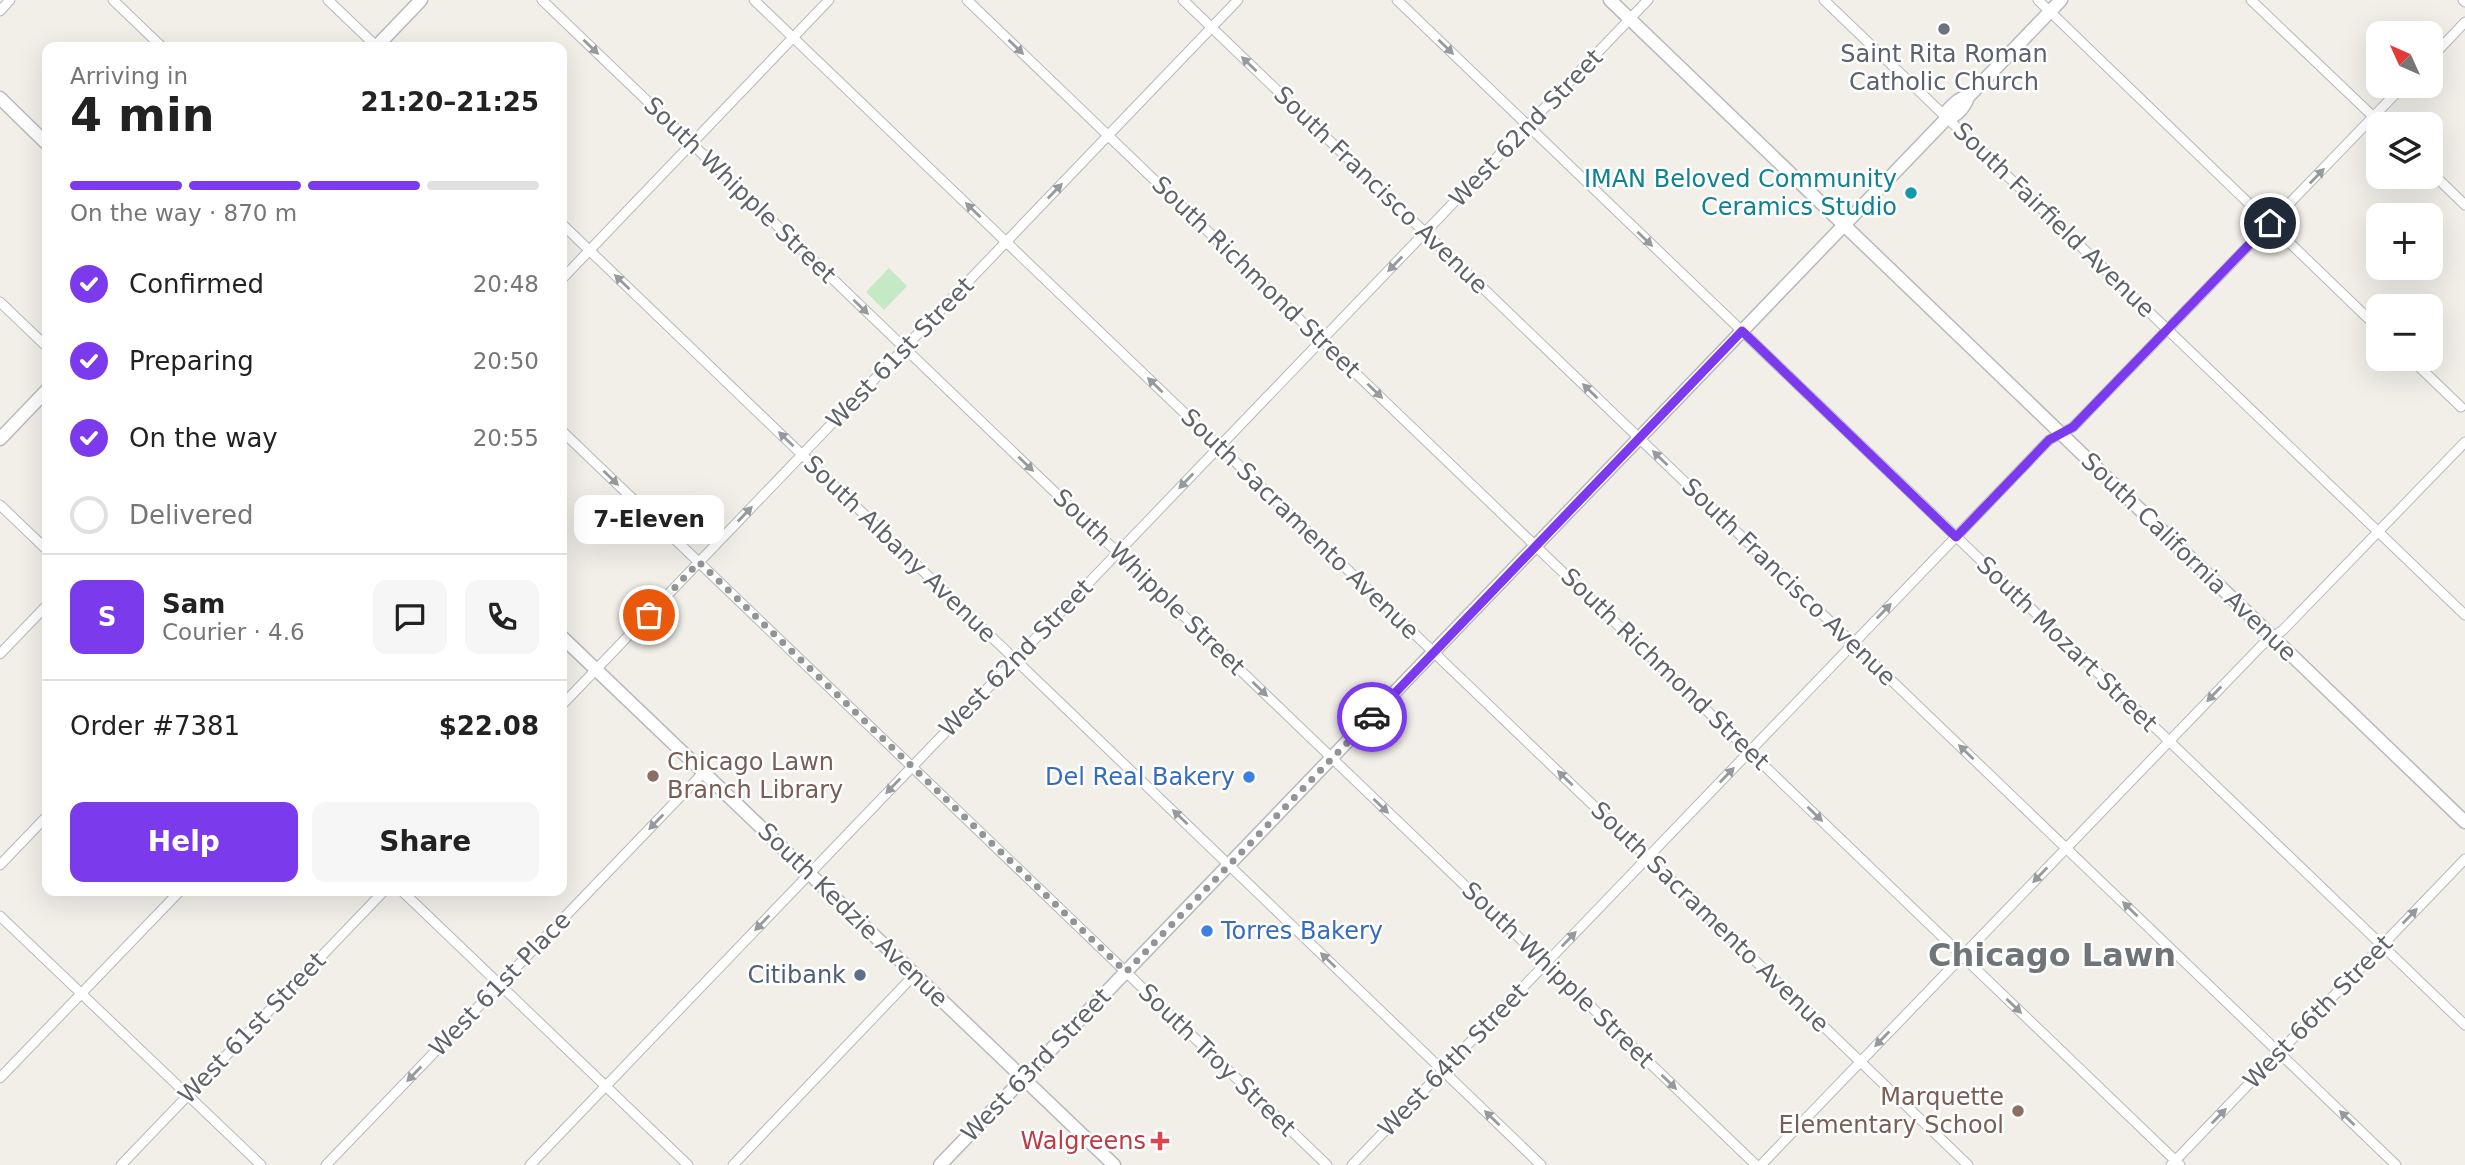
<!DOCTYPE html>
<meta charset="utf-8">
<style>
body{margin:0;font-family:"DejaVu Sans",sans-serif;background:#f6f6f6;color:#222;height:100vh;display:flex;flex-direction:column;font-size:26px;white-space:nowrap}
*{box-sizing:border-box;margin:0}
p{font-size:23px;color:#767676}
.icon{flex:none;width:38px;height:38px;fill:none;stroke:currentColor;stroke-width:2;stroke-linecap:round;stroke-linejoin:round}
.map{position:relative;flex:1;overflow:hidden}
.details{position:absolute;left:42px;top:42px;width:525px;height:854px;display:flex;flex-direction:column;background:#fff;border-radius:14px;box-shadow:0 7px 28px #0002}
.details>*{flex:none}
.needle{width:46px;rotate:315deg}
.buttons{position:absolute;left:2366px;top:21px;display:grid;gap:14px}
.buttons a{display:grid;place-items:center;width:77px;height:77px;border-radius:14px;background:#fff;box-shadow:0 7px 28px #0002;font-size:35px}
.pin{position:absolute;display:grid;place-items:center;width:60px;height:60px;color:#fff;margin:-30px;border:4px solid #fff;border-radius:50%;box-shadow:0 2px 7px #0007}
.courier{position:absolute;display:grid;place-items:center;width:70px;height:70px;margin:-35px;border:5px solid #7c3aed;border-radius:50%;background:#fff;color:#222;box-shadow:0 2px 9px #0007}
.bubble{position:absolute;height:49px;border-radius:14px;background:#fff;box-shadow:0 7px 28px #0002;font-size:23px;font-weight:600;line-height:49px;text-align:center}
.summary em{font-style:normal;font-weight:600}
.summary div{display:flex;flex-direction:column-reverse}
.summary{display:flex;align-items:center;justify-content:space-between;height:119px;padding:0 28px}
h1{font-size:46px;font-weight:600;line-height:52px}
.bar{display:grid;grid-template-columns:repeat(4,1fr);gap:10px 7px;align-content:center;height:84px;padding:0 28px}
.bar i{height:9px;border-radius:5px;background:#e0e0e0}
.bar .current{background:#7c3aed}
.bar p{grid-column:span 4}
.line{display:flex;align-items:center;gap:18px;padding:0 28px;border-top:2px solid #e0e0e0}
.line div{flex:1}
.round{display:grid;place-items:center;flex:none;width:74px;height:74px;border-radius:14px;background:#f6f6f6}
ol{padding:0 28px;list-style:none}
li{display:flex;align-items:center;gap:21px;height:77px}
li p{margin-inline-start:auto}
li .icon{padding:7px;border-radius:50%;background:#7c3aed;color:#fff;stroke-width:4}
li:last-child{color:#767676}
li i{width:38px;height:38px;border:4px solid #e0e0e0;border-radius:50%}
.primary-button{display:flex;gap:14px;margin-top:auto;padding:14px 28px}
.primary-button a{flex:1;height:80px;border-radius:14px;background:#7c3aed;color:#fff;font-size:28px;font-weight:600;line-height:80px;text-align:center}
.primary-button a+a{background:#f6f6f6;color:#222}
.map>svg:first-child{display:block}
.green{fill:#c5e8c5}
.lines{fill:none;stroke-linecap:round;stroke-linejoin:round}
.street-casing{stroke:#b5b8bc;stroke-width:11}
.secondary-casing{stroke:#b6babf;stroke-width:15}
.street{stroke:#fff;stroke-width:9}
.secondary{stroke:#fff;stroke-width:12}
.oneway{fill:#979a9d}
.done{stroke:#929495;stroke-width:7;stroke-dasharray:0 12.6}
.route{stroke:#7c3aed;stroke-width:9}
.worship-dot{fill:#6b7280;stroke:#fff;stroke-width:2.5}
.culture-dot{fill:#0f9aa8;stroke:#fff;stroke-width:2.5}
.education-dot{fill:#8d6e63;stroke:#fff;stroke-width:2.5}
.shop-dot{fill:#3f7fe0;stroke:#fff;stroke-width:2.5}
.service-dot{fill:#5c6f8a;stroke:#fff;stroke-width:2.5}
.health-dot{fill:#e0444e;stroke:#fff;stroke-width:2.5}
.labels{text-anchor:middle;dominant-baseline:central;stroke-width:5;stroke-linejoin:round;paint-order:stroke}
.worship-label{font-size:24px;fill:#5b616d;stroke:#fff}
.street-label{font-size:24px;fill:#5f6368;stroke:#fff}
.culture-label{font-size:24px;fill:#0d838f;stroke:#fff;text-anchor:end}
.education-label{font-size:24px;fill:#785e54;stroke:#fff;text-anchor:start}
.shop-label{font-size:24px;fill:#366cbe;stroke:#fff;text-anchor:end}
.service-label{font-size:24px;fill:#4e5e75;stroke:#fff;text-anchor:end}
.health-label{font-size:24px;fill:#be3a42;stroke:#fff;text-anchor:end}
.district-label{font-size:32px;font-weight:bold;fill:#70757a;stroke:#fff}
</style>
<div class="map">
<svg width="2465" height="1165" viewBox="0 0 2465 1165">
<rect width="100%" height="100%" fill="#f1efe8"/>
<path class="green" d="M889,268l18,18 -23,24 -18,-18z"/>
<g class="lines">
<defs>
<g id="street">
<path d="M113,0l49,47"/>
<path d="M328,0l49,47"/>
<path d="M542,0l1214,1165"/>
<path d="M754,0l1214,1165"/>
<path d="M967,0l1213,1165"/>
<path d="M1183,0l1213,1165"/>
<path d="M1397,0l1068,1025"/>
<path d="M1824,0l641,615"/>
<path d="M2038,0l340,328"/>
<path d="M2251,0l130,124"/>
<path d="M2463,0l2,2"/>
<path d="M0,11l10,-11"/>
<path d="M2431,58l34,-36"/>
<path d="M2431,172l34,33"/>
<path d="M562,224l979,941"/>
<path d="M562,279l267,-279"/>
<path d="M0,302l47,45"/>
<path d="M2411,359l50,48"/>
<path d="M562,431l765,734"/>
<path d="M0,505l47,45"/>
<path d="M0,654l47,-49"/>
<path d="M562,705l676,-705"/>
<path d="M0,865l47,-49"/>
<path d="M402,891l286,274"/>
<path d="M0,916l261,249"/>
<path d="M0,1078l180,-187"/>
<path d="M121,1165l263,-274"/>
<path d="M326,1165l378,-393"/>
<path d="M530,1165l1118,-1165"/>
<path d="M733,1165l182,-191"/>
<path d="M1352,1165l697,-725 24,-13 330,-341"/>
<path d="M1761,1165l501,-520 21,-15 182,-188"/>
<path d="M2171,1165l294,-306"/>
</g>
<g id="secondary">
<path d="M1610,0l855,822"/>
<path d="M376,47l45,-47"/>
<path d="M0,98l47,46"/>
<path d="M1947,118v-7c7,-7 11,-13 21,-14"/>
<path d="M0,439l47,-49"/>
<path d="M562,637l552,528"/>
<path d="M940,1165l1007,-1047c11,-2 18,-12 21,-21l93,-97"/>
</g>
</defs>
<use href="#street" class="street-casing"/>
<use href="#secondary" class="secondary-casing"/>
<use href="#street" class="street"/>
<use href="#secondary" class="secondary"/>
</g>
<defs><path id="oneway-solid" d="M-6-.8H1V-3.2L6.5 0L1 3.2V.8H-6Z" transform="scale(1.75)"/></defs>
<g class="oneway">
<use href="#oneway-solid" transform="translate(591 47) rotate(44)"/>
<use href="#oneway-solid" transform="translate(1016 47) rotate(44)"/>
<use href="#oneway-solid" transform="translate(1446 47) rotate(44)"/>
<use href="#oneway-solid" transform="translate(1249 64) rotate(-136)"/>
<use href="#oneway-solid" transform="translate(2317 176) rotate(-46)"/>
<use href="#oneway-solid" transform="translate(1055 191) rotate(-46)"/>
<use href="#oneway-solid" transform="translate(973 210) rotate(-136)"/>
<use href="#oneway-solid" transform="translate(1645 239) rotate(44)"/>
<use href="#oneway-solid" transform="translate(1395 264) rotate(134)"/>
<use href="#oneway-solid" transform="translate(622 282) rotate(-136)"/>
<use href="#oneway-solid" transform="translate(861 307) rotate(44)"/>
<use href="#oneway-solid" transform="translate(1155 385) rotate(-136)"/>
<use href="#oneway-solid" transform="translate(1375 391) rotate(44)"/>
<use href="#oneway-solid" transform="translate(1590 391) rotate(-136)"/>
<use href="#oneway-solid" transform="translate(786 439) rotate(-136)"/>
<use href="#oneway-solid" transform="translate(1660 458) rotate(-136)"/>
<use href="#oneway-solid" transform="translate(1026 464) rotate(44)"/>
<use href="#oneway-solid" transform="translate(611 478) rotate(44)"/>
<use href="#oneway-solid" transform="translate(1186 481) rotate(134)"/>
<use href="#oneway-solid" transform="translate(745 514) rotate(-46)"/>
<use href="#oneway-solid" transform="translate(1884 611) rotate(-46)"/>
<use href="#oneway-solid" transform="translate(1260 689) rotate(44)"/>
<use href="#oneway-solid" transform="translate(2214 694) rotate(134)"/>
<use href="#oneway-solid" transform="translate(1966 752) rotate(-136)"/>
<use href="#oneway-solid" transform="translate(1727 775) rotate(-46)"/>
<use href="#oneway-solid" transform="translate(1565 778) rotate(-136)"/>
<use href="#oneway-solid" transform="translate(893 786) rotate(134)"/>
<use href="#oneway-solid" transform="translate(1381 806) rotate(44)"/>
<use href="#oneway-solid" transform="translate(1815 814) rotate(44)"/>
<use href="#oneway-solid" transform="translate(1180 817) rotate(-136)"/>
<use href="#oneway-solid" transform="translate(656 822) rotate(134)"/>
<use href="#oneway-solid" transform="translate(2040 875) rotate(134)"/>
<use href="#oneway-solid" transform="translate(2130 909) rotate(-136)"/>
<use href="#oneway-solid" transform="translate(2410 916) rotate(-46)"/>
<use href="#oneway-solid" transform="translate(762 923) rotate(134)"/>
<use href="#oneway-solid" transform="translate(1569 939) rotate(-46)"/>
<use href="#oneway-solid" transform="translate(1328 960) rotate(-136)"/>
<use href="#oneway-solid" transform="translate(2014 1006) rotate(44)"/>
<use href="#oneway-solid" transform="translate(1882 1039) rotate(134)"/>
<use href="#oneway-solid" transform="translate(414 1074) rotate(134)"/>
<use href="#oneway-solid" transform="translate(1669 1082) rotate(44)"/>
<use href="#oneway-solid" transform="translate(2219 1116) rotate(-46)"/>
<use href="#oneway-solid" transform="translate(1492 1118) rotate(-136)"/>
<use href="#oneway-solid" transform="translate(2347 1118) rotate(-136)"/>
</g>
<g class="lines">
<path class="done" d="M649,615l50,-53 427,410 246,-255"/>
<path class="route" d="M1372,717l370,-386 214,206 93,-97 24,-13 197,-204"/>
</g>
<circle class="worship-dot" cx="1944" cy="29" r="7"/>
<circle class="culture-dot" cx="1911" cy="193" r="7"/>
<g class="education-dot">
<circle cx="653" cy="776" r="7"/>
<circle cx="2018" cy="1111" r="7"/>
</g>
<g class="shop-dot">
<circle cx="1249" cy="777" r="7"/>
<circle cx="1207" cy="931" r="7"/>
</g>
<circle class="service-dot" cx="860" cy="975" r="7"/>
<path class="health-dot" d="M1156.5 1130.5h7v7h7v7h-7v7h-7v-7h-7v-7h7z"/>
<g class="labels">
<g class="worship-label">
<text x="1944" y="54">Saint Rita Roman<tspan x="1944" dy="28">Catholic Church</tspan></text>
</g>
<g class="street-label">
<text transform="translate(1526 128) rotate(-46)">West 62nd Street</text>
<text transform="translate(740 190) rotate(44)">South Whipple Street</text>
<text transform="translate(1381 190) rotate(44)">South Francisco Avenue</text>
<text transform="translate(2054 220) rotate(44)">South Fairfield Avenue</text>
<text transform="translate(1256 277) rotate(44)">South Richmond Street</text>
<text transform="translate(900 353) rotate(-46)">West 61st Street</text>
<text transform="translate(1300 524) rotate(44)">South Sacramento Avenue</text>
<text transform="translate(900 549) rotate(44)">South Albany Avenue</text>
<text transform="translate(2189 557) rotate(44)">South California Avenue</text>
<text transform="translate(1149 582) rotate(44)">South Whipple Street</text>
<text transform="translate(1789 582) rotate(44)">South Francisco Avenue</text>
<text transform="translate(2067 644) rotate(44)">South Mozart Street</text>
<text transform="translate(1016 658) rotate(-46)">West 62nd Street</text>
<text transform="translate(1665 669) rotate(44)">South Richmond Street</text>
<text transform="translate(853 915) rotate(44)">South Kedzie Avenue</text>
<text transform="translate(1710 917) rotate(44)">South Sacramento Avenue</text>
<text transform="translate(1558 975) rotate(44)">South Whipple Street</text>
<text transform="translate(500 984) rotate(-46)">West 61st Place</text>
<text transform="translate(2318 1012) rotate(-46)">West 66th Street</text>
<text transform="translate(252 1028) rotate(-46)">West 61st Street</text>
<text transform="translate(1217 1060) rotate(44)">South Troy Street</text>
<text transform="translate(1453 1060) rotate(-46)">West 64th Street</text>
<text transform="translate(1036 1065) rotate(-46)">West 63rd Street</text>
</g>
<g class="culture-label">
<text x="1897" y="179">IMAN Beloved Community<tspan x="1897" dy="28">Ceramics Studio</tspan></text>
</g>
<g class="education-label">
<text x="667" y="762">Chicago Lawn<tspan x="667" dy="28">Branch Library</tspan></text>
<text x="2004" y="1097" text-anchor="end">Marquette<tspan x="2004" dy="28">Elementary School</tspan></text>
</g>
<g class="shop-label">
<text x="1235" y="777">Del Real Bakery</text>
<text x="1221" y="931" text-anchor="start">Torres Bakery</text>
</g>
<g class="service-label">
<text x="846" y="975">Citibank</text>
</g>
<g class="health-label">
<text x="1146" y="1141">Walgreens</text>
</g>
<g class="district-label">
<text x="2052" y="955">Chicago Lawn</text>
</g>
</g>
</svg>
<div class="buttons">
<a><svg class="needle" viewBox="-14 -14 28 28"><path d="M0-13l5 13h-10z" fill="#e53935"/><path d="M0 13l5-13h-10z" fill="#767676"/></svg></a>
<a><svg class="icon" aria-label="layers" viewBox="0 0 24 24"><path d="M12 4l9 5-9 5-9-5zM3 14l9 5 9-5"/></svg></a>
<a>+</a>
<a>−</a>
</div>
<div class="pin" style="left:649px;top:615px;background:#ea580c"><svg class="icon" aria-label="bag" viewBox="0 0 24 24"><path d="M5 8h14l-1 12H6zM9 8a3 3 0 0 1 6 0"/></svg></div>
<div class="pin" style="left:2270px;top:223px;background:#1f2937"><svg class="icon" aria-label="home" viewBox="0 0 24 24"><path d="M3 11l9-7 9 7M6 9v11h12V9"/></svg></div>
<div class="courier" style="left:1372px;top:717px"><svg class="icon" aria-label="car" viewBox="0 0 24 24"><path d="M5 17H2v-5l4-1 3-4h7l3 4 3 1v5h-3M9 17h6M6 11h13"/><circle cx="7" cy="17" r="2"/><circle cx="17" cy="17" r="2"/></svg></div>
<div class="bubble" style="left:574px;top:495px;width:150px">7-Eleven</div>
<section class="details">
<div class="summary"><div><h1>4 min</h1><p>Arriving in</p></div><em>21:20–21:25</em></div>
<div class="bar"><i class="current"></i><i class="current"></i><i class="current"></i><i></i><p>On the way · 870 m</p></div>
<ol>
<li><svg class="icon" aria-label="check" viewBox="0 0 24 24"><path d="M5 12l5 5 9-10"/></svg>Confirmed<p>20:48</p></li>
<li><svg class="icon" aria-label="check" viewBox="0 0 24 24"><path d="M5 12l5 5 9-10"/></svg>Preparing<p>20:50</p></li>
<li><svg class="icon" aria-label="check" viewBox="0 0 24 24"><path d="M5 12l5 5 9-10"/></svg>On the way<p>20:55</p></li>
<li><i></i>Delivered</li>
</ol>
<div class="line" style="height:126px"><b class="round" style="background:#7c3aed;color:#fff">S</b><div><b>Sam</b><p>Courier · 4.6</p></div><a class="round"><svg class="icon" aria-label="chat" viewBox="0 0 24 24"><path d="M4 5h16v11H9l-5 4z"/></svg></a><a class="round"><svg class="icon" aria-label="phone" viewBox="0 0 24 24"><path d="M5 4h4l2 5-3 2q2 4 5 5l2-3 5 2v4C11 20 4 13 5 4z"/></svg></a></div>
<div class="line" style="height:91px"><div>Order #7381</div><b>$22.08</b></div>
<div class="primary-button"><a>Help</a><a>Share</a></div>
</section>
</div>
